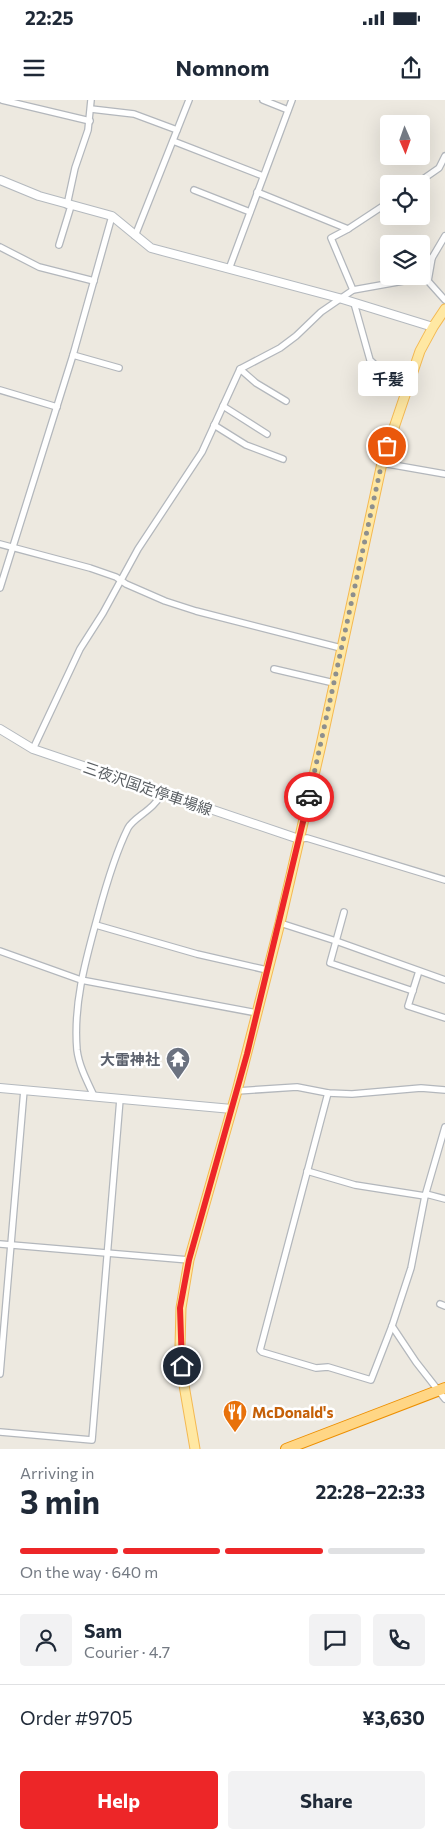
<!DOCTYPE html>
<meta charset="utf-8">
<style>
body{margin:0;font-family:Commissioner,"Noto Sans JP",sans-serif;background:#f2f2f3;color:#1f2937;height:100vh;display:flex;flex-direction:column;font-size:19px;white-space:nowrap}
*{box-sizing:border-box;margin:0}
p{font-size:16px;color:#747a83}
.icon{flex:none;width:28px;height:28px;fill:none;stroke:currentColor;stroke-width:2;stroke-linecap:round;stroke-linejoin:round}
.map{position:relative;height:1349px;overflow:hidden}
.drawer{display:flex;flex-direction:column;background:#fff;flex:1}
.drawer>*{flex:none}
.needle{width:32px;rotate:178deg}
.buttons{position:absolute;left:380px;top:15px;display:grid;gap:10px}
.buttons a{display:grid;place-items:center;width:50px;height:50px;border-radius:5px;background:#fff;box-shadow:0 5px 20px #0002;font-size:25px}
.pin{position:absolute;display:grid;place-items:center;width:42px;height:42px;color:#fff;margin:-21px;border:2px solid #fff;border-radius:50%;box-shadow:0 1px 5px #0007}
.courier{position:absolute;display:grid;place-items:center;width:50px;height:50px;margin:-25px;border:4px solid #ed2628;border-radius:50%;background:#fff;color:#222;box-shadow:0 1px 6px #0007}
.bubble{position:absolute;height:35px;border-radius:5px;background:#fff;box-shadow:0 5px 20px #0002;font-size:16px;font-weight:700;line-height:35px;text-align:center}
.overview em{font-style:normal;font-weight:700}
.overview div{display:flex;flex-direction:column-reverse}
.overview{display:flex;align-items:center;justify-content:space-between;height:85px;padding:0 20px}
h1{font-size:32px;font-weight:700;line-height:38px}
.bar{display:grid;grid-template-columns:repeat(4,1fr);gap:8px 5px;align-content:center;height:60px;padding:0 20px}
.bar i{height:6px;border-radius:4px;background:#e0e1e3}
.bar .selected{background:#ed2628}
.bar p{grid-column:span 4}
.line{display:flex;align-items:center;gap:12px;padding:0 20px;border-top:1px solid #e0e1e3}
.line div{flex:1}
.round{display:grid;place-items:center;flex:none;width:52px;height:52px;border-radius:5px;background:#f2f2f3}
.action{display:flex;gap:10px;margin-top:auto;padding:10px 20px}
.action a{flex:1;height:58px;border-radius:5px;background:#ed2628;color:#fff;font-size:20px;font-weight:700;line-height:58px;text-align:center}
.action a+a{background:#f2f2f3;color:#1f2937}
.status{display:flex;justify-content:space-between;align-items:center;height:35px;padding:0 25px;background:#fff;direction:ltr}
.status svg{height:14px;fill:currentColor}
header{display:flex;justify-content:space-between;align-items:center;height:65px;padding:0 20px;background:#fff;font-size:22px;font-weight:700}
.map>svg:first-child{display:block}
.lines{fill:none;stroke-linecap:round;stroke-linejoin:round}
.street-casing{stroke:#b3b7bc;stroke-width:8}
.secondary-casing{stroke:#b4b9be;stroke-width:10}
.primary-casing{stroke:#f4b952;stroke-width:11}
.highway-casing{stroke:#ed8f00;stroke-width:12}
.street{stroke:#fff;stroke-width:5.5}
.secondary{stroke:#fff;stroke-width:8}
.primary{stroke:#ffe8a3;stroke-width:9}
.highway{stroke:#ffd685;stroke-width:10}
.done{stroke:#8d8f8e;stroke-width:5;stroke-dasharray:0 9}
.route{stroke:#ed2628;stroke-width:6}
.labels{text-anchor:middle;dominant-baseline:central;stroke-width:5;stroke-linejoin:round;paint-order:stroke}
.street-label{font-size:15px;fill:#595e62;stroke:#fff}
.worship-label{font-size:15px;font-weight:bold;fill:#5b616d;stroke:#fff;text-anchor:end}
.food-label{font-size:15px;font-weight:bold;fill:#c56008;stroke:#fff;text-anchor:start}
</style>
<div class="status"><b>22:25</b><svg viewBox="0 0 49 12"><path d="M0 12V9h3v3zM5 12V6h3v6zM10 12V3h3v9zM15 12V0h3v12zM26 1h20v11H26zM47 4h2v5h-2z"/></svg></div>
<header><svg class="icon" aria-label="menu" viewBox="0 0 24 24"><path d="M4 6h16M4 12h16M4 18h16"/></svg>Nomnom<svg class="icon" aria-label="share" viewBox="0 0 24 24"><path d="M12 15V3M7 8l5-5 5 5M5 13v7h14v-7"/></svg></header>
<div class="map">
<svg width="445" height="1349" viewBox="0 0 445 1349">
<rect width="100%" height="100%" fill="#ede9e0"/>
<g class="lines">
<defs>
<g id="street">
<path d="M2,0l88,21"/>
<path d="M263,0l25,10"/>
<path d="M91,9l43,5 43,16"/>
<path d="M173,41l90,35"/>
<path d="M416,84l23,-16 6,-12"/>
<path d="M194,90l56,22"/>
<path d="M257,92l91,37 41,-27"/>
<path d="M67,105l8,-37 13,-38 3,-30"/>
<path d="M348,129l-17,9 22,52"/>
<path d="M135,136l54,-136"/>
<path d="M59,145l12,-39"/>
<path d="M0,147l39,20 55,14"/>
<path d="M432,158l-4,23 17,19"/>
<path d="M421,168l11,-10 13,-22"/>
<path d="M229,169l63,-169"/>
<path d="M354,203l16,57 18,17 19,9"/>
<path d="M73,255l46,13"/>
<path d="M240,269l16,14 30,18"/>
<path d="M0,290l57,17"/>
<path d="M223,306l44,28"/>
<path d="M214,325l32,20 37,14"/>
<path d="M382,363l63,11"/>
<path d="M0,444l90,24 26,9 10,7 39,17 31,10 145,37"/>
<path d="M0,488l73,-233 39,-139"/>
<path d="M274,569l60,14"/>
<path d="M33,649l47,-100 23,-36 35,-64 64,-97 38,-83 40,-21 16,-12 25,-24 32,-22 56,-10 4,-4"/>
<path d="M299,739l8,-1 138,42"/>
<path d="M344,812l-14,51 83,28"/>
<path d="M280,823l56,18 109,39"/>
<path d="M96,825l101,29 70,16"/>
<path d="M0,851l81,29 176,33"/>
<path d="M419,871l-11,35 37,12"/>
<path d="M237,991l60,-4 31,6 24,1 69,-6 24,2"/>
<path d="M328,993l-68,257 2,2 54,16 12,-1 43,13 21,-54 19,-58 14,-72 20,-69"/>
<path d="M94,996c-7,-15 -15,-30 -17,-46 -4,-47 9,-91 21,-135 7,-26 18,-63 30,-87 6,-11 26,-18 34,-35"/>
<path d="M307,1071l48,14 70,11"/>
<path d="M426,1094l19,5"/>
<path d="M0,1144l189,16"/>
<path d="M440,1204l5,2"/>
<path d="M392,1226l24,36 29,37"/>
<path d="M0,1274l24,-284"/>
<path d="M0,1332l92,8 28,-341"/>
</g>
<g id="secondary">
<path d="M0,80l39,16 73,20 39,32 188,50 94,29"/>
<path d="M0,629l33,20 266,90"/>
<path d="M0,988l232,21"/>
</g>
<path id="primary" d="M195,1349l-11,-64 -4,-39 1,-38 8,-48 48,-169 43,-168 41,-178 61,-282 38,-112 13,-24 12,-18"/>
<path id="highway" d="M286,1349l159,-61"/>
</defs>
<use href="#street" class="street-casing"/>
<use href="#secondary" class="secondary-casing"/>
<use href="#primary" class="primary-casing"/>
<use href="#highway" class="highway-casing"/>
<use href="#street" class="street"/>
<use href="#secondary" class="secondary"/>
<use href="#primary" class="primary"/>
<use href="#highway" class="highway"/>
</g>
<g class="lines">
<path class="done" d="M309,697l73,-335 5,-16"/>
<path class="route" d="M182,1266l-2,-58 9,-48 58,-206 62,-257"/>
</g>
<defs>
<symbol id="temple-pin" viewBox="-11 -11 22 30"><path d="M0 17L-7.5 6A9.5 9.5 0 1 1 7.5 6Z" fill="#6b7280" stroke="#fff"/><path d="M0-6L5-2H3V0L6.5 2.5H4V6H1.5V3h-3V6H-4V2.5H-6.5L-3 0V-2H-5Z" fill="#fff"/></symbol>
<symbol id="restaurant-pin" viewBox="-11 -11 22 30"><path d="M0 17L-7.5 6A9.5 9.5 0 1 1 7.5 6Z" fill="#e8710a" stroke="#fff"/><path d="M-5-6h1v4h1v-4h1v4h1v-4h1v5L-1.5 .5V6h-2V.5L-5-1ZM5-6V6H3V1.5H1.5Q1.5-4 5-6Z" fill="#fff"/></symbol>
</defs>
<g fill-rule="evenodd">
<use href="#temple-pin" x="164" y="945" width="28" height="38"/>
<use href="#restaurant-pin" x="221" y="1298" width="28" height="38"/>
</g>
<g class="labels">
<g class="street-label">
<text transform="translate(148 688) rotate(19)">三夜沢国定停車場線</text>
</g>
<g class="worship-label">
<text x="160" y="959">大雷神社</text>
</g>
<g class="food-label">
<text x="252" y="1312">McDonald's</text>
</g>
</g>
</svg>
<div class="buttons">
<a><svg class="needle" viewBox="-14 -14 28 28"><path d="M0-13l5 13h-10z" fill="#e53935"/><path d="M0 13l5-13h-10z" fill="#747a83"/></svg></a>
<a><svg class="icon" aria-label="locate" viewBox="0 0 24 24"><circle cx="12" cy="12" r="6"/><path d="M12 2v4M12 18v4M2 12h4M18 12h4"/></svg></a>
<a><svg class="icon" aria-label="layers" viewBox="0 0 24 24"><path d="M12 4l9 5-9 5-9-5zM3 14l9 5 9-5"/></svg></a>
</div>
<div class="pin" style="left:387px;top:346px;background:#ea580c"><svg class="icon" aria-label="bag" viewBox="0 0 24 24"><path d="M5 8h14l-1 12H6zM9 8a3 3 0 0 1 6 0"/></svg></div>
<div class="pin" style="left:182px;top:1266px;background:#1f2937"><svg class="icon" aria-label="home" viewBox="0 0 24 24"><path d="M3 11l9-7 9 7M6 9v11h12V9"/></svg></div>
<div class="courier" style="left:309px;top:697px"><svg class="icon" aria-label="car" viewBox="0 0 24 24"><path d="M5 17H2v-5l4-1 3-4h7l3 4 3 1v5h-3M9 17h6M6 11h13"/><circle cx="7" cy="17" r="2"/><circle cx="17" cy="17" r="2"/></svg></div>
<div class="bubble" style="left:358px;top:261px;width:60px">千髪</div>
</div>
<section class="drawer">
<div class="overview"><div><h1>3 min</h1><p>Arriving in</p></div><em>22:28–22:33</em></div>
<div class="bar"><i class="selected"></i><i class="selected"></i><i class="selected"></i><i></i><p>On the way · 640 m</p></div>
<div class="line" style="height:90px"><a class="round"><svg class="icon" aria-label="person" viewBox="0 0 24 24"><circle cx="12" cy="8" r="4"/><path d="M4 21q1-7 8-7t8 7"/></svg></a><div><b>Sam</b><p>Courier · 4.7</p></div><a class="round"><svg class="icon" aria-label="chat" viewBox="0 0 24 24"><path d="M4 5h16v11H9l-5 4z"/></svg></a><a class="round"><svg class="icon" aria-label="phone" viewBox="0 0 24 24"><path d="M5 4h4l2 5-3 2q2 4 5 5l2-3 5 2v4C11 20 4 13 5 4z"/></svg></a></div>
<div class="line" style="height:65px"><div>Order #9705</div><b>¥3,630</b></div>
<div class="action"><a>Help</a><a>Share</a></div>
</section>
